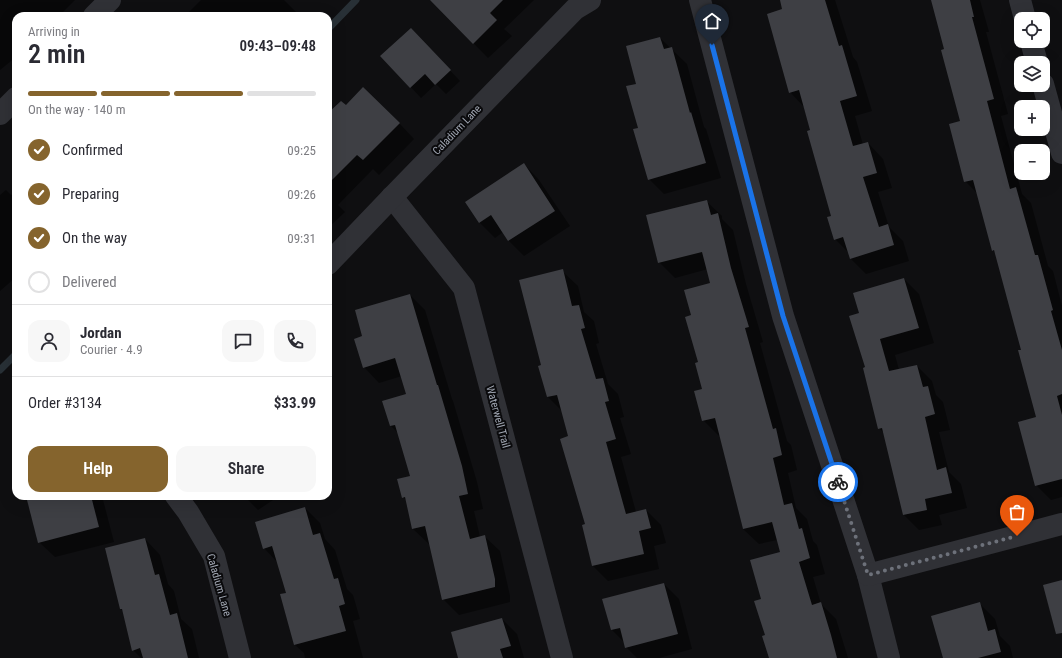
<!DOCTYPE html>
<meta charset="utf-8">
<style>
body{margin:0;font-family:"Roboto Condensed",sans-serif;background:#f7f7f7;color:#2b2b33;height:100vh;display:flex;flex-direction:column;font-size:15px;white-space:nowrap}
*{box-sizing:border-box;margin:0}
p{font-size:13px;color:#7c7c81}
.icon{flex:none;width:22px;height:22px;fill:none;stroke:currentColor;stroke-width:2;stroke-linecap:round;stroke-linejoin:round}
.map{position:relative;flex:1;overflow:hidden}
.details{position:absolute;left:12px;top:12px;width:320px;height:488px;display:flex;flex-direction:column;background:#fff;border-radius:12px;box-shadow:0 4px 16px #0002}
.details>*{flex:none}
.fabs{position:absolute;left:1014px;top:12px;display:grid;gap:8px}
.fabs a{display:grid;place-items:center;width:36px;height:36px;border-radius:8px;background:#fff;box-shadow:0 4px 16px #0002;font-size:20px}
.pin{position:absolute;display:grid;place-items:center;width:34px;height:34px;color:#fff;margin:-41px -17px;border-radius:50% 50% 50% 0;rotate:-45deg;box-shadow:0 0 4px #0007}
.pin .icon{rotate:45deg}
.courier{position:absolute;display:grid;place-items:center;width:40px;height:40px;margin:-20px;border:3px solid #1a73e8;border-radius:50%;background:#fff;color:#222;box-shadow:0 1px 5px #0007}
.overview em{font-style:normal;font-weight:600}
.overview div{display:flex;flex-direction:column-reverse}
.overview{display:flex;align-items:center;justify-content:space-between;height:68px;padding:0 16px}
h1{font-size:26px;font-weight:600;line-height:30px}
.bar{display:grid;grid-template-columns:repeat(4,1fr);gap:6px 4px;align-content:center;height:48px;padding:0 16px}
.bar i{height:5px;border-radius:3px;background:#e1e1e2}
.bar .current{background:#85642d}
.bar p{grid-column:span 4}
.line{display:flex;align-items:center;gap:10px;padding:0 16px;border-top:1px solid #e1e1e2}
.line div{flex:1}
.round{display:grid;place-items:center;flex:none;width:42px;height:42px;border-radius:12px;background:#f7f7f7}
ol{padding:0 16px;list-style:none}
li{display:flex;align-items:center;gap:12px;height:44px}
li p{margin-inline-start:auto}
li .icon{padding:4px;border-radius:50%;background:#85642d;color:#fff;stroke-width:4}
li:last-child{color:#7c7c81}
li i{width:22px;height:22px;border:2px solid #e1e1e2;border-radius:50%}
.primary-button{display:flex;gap:8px;margin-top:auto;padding:8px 16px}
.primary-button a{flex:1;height:46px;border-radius:12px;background:#85642d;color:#fff;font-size:16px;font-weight:600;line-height:46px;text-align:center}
.primary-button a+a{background:#f7f7f7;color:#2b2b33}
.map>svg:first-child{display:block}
.shadow{fill:#0007}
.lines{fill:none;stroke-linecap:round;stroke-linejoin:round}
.stream{stroke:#283036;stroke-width:7}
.building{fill:#3e3f44}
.street{stroke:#303136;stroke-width:22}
.done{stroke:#6d717a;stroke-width:4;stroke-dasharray:0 7.2}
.route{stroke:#1a73e8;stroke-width:5}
.labels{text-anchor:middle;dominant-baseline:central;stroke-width:4;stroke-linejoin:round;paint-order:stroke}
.street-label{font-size:11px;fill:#a0a6b2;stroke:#0a0a0c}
</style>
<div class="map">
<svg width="1062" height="658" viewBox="0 0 1062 658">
<rect width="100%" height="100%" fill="#0f0f11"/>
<g class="shadow">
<path d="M0,0h75l-16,16h-43v41l-16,13z"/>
<path d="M201,0h83l14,14 -3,2h-110z"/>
<path d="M431,0h103l-30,29 8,7 -24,22z"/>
<path d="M781,0h54l18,57 4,5 15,49 -17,5 8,29 5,-2 15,16 9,29 -14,4 11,35 14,14 6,20 -43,13 -15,-15 -1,-5 -15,-15 -3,-23 -21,-85 -7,-24 -14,-15 -6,-82z"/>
<path d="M932,0h48l9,32h-3l22,82 -7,2 21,78 9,9 17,63 5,5 9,35v191l-11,3 -15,-15 1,-67 -15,-68 -26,-96 -3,-4 -15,-56 -13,-13 -4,-60 -15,-71z"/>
<path d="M411,29l49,52 -14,13 -10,-10 -15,14 -39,-42z"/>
<path d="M660,38l27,26 17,63 2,2 15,49 -57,16 -15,-15 -10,-50 -2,-45z"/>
<path d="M346,107l53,16 15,16 -35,36 -6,-6 -35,36 7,7 -17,16v-113z"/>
<path d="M524,164l15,16 31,46 -46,30 -15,-15 -6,-9 -8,6 -16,-16z"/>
<path d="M6,190l5,5 5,-4v86l-16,14v-96z"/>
<path d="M706,201l16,15v3l11,11 13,54 17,58 -3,1 27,98 4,4 6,25 -9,3 8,35 11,11 6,22 4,4 8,29 -12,3 8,27 15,15 12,39h-74l-8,-22 -4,-36 19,-47 -4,-13 -18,4 -16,-15 -23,-94 -1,1 -16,-16v-31l-11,-73 20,-32 -4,-15 -33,9 -16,-16z"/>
<path d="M562,271l16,15 6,26 10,9 5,22 -3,1 12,40 10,10 6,23 -4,1 11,36 -10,3 15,55 10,-2 15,15 5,18 -12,3 5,23 -51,12 -15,-15 -10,-40 3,-1 -16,-88 -8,-26 -14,-14 -6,-31z"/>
<path d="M904,279l15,15 15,49 -39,12 4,15 18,-4 15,15 4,14 7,7 7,28 -11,2 10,40 12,12 6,24 -28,7 3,10 -23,5 -15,-15 -19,-81 -6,-6 -13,-60 -6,-54z"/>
<path d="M410,295l15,15 27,89 1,2 24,81 6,27 -9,2 6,26 4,-1 16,15 10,45v6l-51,13 -16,-16 -13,-55h-1l-16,-15 -6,-28 -4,-4 8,-20 -13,-44 -7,-7 16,-31 -5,-19 -23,7 -15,-16v-30z"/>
<path d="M27,496h75l12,46 -59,15 -16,-15z"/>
<path d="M244,496h35l-21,14z"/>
<path d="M305,508l15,15 5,16 10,11 12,39 6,6 7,24 -7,2 10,37h-58l-1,-5 -9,-8 -8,-52 -9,-30 -14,-15z"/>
<path d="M145,539l15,16 8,29 6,7 7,28 11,10 7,29h-58l-8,-8 -10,-39 -2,-2z"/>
<path d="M664,584l15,15 13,50 -33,9h-22l-11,-11 -1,-4 -13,-13z"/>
<path d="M980,604l15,15 5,17 10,10 3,12h-69z"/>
<path d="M502,619l15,15 7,24h-65z"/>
</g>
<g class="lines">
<g class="stream">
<path d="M328,29l28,-29"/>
<path d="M0,370l16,-16"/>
</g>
</g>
<g class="building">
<path d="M430,0h73l-13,13 7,7 -24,24z"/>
<path d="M780,0h45l14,46 3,-1 15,51 -17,5 13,45 15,-4 9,31 -14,4 16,50 9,-3 6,21 -44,14 -7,-22 -9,3 -7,-23 4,-1 -24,-85 3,-1 -11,-40 -10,3 -22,-79 15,-5z"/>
<path d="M931,0h39l4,17h-2l22,82 -7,2 23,88 6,-2 19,68h3l15,55 -2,1 11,39v44l-5,2 5,19v64l-27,7 -17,-64 18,-5 -18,-67h3l-27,-100 -2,1 -19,-71 -9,2 -15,-58 11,-3 -19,-71 3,-1z"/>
<path d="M411,28l40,42 -16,15 -10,-11 -15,14 -30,-32z"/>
<path d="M660,37l4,12 8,-2 18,66 1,-1 15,51 -58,17 -15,-51 5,-1 -12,-42 10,-2 -10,-38z"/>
<path d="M363,87l37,36 -37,37 -6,-5 -29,29v-71l13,-12 5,4z"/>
<path d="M524,163l31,48 -47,30 -17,-26 -12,8 -14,-21z"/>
<path d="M707,200l4,15 7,-2 13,55 18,59 -4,1 28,101 3,-1 6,27 -9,3 11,47 8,-2 7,26 3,-1 8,30 -11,4 13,43 9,-3 10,33 6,23h-68l-7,-22 3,-1 -11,-34 7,-2 -11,-39 30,-8 -8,-30 -29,7 -28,-111 -13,3 -8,-30 8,-2 -7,-26 3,-1 -13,-45 6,-2 -7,-25 26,-7 -8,-31 -44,11 -12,-48z"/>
<path d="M563,269l9,37 7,-1 6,23 -4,1 15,50 7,-1 6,23 -4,1 11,37 -10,3 20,72 20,-5 5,19 -12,3 5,23 -52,12 -10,-41 3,-1 -25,-85 8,-3 -11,-41 -10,2 -9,-31 3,-1 -22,-85z"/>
<path d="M904,278l15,50 -39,11 9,32 28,-6 6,22 5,-1 7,28 -10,3 12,53 9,-3 6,26 -27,6 2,11 -24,5 -21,-87 -4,1 -15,-61 2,-1 -16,-51 10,-3 -6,-20z"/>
<path d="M410,294l27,91h1l24,81 6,28 -9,2 11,43 15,-4 10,44v8l-53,13 -17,-74 -13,3 -7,-32 -3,1 -5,-19 13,-3 -15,-51 -5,1 -8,-25 24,-7 -11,-36 -32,10 -9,-29 8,-3 -7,-26z"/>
<path d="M26,496h65l8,31 -61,16z"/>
<path d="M305,507l8,28 7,-2 14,46 4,-1 7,26 -6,2 7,25 -52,14 -14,-51 6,-1 -14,-47 -9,3 -8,-27z"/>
<path d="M145,538l10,37 4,-1 11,41 7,-2 11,45h-45l-3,-10 -8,3 -10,-42h-2l-15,-61z"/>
<path d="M1062,580v53l-6,1 -13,-49z"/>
<path d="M664,583l14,51 -53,14 -5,-20 -9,2 -9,-31z"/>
<path d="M980,602l8,29 7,-2 6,23 -23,6h-35l-12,-42z"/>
<path d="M502,618l9,28 -11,3 3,9h-45l-7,-26z"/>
</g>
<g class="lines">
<g class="street">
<path d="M700,0l83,316 85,259 21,83"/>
<path d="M1020,0l5,19"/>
<path d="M94,16l16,-16"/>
<path d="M1031,41l6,22"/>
<path d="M1043,84l19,69"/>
<path d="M0,114l16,-16"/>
<path d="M392,197l72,91 98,370"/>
<path d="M328,264l64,-67 183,-188 15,-9"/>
<path d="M176,496l12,16 26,44 26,102"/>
<path d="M868,575l194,-51"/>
</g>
</g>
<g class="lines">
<path class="done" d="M838,482l30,93 149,-39"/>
<path class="route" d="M712,45l71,271 55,166"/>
</g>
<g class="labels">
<g class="street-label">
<text transform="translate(457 130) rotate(-46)">Caladium Lane</text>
<text transform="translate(498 417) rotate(75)">Waterwell Trail</text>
<text transform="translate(219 585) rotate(74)">Caladium Lane</text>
</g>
</g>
</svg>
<div class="fabs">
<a><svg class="icon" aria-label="locate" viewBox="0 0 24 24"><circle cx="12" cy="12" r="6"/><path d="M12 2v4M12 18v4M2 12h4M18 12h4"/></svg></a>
<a><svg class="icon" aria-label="layers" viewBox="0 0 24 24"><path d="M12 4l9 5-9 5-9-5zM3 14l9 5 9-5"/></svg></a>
<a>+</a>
<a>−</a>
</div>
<div class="pin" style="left:1017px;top:536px;background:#ea580c"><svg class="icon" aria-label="bag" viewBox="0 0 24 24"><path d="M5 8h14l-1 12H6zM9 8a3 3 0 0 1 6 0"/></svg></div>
<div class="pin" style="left:712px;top:45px;background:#1f2937"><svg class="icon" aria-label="home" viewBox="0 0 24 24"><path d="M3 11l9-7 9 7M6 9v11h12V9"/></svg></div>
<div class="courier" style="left:838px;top:482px"><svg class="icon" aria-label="bike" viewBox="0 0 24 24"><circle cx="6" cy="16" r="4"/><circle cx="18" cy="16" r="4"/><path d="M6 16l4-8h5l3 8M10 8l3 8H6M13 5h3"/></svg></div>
<section class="details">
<div class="overview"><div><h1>2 min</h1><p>Arriving in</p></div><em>09:43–09:48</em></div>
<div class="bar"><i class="current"></i><i class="current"></i><i class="current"></i><i></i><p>On the way · 140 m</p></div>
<ol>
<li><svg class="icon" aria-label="check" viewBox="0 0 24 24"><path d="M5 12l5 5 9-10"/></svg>Confirmed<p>09:25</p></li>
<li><svg class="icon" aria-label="check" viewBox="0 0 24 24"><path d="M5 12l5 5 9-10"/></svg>Preparing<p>09:26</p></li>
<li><svg class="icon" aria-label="check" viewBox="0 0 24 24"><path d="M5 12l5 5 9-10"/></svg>On the way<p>09:31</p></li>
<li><i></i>Delivered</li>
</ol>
<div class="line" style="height:72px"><a class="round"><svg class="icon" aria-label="person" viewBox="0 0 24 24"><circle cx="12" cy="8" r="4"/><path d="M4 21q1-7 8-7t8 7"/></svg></a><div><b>Jordan</b><p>Courier · 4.9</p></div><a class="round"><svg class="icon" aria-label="chat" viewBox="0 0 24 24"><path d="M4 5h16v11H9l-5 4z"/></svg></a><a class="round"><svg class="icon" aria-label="phone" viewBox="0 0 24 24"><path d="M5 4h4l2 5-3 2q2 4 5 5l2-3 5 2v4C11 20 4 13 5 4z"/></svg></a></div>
<div class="line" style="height:52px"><div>Order #3134</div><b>$33.99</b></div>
<div class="primary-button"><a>Help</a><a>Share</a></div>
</section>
</div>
